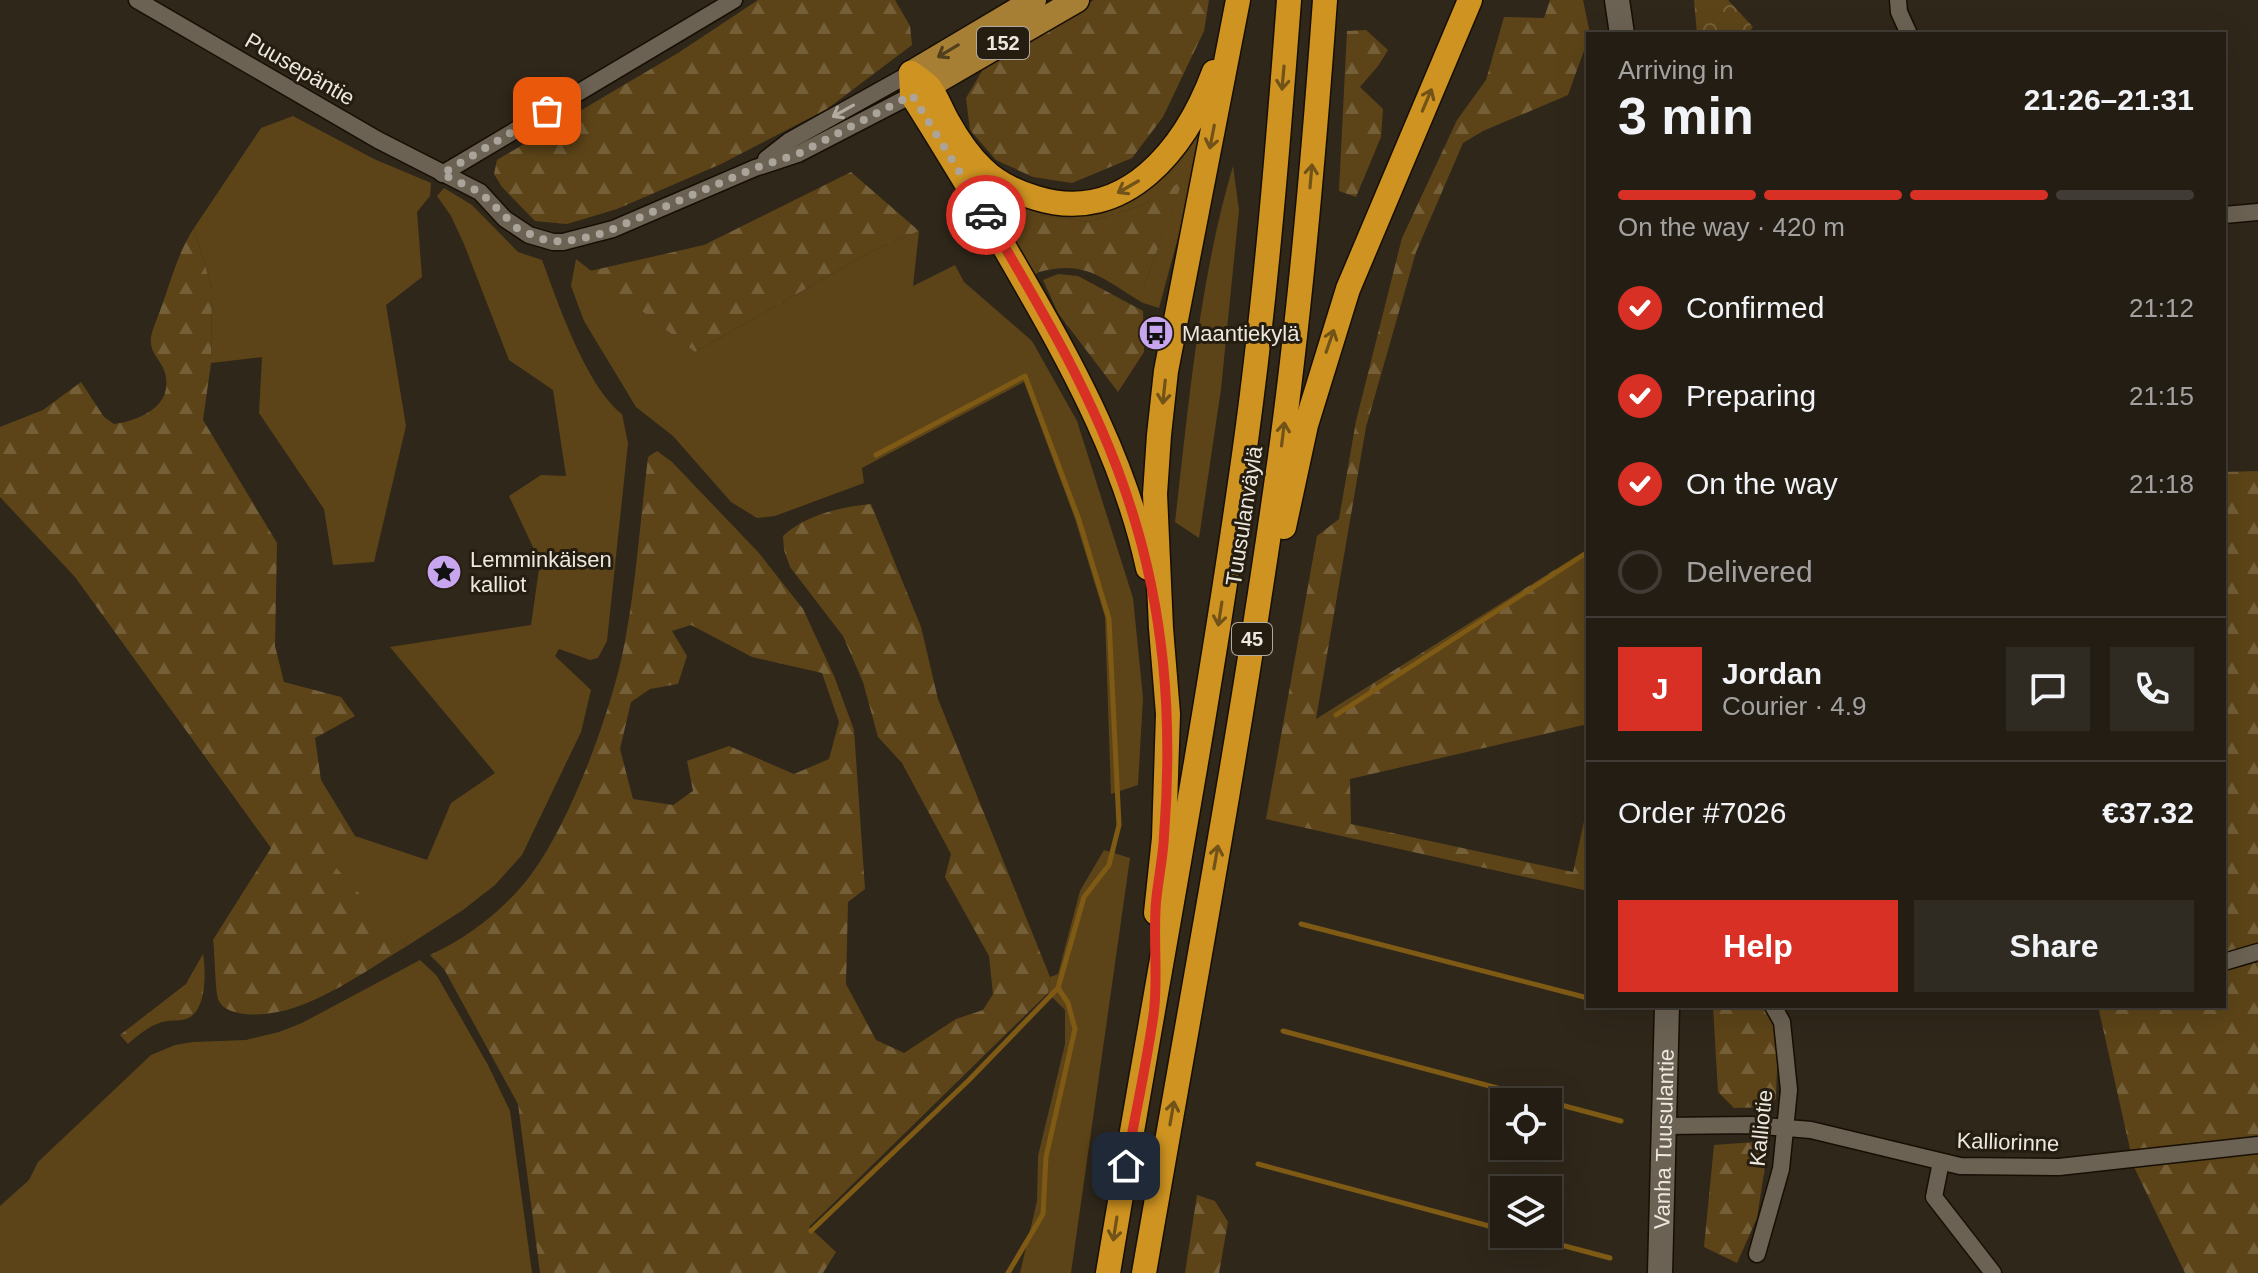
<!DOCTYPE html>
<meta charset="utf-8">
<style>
body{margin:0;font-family:Helvetica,sans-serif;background:#2f2a22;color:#f1f3f6;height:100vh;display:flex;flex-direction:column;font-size:30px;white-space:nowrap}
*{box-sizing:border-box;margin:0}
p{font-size:26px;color:#a3a2a0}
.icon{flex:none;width:44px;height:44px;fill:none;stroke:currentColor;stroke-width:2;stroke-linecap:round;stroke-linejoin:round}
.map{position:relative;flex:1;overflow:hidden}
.drawer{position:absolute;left:1586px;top:32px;width:640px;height:976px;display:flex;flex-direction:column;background:#231d14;border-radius:0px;box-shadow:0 8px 32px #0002,0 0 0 2px #403b34}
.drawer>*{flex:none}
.controls{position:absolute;left:1490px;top:1088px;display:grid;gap:16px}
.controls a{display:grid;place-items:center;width:72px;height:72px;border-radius:0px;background:#231d14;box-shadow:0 8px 32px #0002,0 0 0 2px #403b34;font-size:40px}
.pin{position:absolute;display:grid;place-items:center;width:68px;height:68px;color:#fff;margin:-34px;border-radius:16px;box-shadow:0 4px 12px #0006}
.courier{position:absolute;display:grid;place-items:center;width:80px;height:80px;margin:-40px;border:6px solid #d93025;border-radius:50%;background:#fff;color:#222;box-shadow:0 2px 10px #0007}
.headline em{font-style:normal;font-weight:700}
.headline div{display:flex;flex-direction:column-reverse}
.headline{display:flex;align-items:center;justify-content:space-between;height:136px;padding:0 32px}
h1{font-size:52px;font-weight:700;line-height:60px}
.bar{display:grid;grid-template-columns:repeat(4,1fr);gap:12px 8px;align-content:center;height:96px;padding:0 32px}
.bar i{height:10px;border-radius:6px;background:#403b34}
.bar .on{background:#d93025}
.bar p{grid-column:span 4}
.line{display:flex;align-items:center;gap:20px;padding:0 32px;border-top:2px solid #403b34}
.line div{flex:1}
.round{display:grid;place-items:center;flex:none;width:84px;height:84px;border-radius:0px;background:#2f2a22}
ol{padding:0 32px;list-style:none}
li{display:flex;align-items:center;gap:24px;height:88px}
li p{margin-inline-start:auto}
li .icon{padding:8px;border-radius:50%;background:#d93025;color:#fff;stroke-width:4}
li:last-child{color:#a3a2a0}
li i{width:44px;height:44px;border:4px solid #403b34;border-radius:50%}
.primary-button{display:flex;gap:16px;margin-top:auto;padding:16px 32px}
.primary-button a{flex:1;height:92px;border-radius:0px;background:#d93025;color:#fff;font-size:32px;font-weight:700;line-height:92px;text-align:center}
.primary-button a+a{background:#2f2a22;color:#f1f3f6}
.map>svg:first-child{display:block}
.grass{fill:#5d4418}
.forest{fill:url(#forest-firs);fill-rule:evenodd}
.park{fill:url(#park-crowns)}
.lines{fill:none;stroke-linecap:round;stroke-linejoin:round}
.stream{stroke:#7e5a15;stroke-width:5}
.street-casing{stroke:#170f04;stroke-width:19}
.secondary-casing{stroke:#170f04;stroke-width:27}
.primary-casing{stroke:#170f04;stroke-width:27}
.highway-casing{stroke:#170f04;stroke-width:27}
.street{stroke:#6b6253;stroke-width:16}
.secondary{stroke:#6b6253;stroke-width:24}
.primary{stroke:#a67f35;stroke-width:24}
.highway{stroke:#ce9321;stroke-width:24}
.oneway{stroke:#523f1d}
.oneway2{stroke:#715218}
.oneway3{stroke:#b2aba0}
.done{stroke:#aaa49a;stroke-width:8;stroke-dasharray:0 14.4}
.route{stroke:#d93025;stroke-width:10}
.labels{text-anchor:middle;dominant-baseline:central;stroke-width:6;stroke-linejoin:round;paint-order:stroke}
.shield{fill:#251d10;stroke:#b0aaa1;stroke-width:2}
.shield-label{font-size:20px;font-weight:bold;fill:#ece7df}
.street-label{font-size:22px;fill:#ece7df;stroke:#251d10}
.poi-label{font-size:22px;fill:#ece7df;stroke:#251d10;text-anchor:start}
</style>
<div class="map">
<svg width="2258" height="1273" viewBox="0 0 2258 1273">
<defs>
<pattern id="forest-firs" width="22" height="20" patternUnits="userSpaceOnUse" patternTransform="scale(2)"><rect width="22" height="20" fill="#5d4418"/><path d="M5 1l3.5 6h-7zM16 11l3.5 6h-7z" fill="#745f39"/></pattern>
<pattern id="park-crowns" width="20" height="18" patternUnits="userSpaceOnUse" patternTransform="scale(2)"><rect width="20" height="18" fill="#5d4418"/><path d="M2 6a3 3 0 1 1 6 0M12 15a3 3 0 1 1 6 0" fill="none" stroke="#745f39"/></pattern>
</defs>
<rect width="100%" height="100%" fill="#2f271a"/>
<g class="grass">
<path d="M1208,101l-18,92 -31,115 -16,-5v-14l39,-107 -36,22 -57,18 -78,-11 28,61 -8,5 -62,-100 35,17 119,5z"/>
<path d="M293,116l81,43 57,24 -1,13 -13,16 5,65 -36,28 20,121 -32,136 -41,3 -9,-56 -65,-96 3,-56 -51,6 1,-74 -18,-61 67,-100z"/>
<path d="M1233,166l6,44 -18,179 -22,149 -24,-16c14,-120 24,-240 58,-356z"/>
<path d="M444,188l28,17 46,47 24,8c16,43 44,126 80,154l6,29 -21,198 -9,17 -8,2 -31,-11 -4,7 36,34 -10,42 -59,123 -27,30 -32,25 -56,36 -79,-86 16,-21 11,-3 72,24 24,-57 44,-30 -105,-126 141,-22 9,-63 -31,-66 32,-21 25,1 -13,-86 -44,-30 -45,-116 -13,-28 -14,-20z"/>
<path d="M919,231l-6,55 42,-21 9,17 68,59 45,80 56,177 10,100 -5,87 -27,9 -6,-177 -30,-98 -51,-137 -162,86 2,15 -89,33 -18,2 -26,-16 -58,-66 -37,-29 -52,-86 -13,-35 5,-27 119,93 181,-103z"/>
<path d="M1104,850l26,8 -59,415h-51l17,-72 1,-45 27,-112v-34l-17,-17 2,-16 8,-3 22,-83z"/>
<path d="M420,960l17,16 51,89 22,46 22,162h-532v-67l29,-26 9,-18 113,-107 24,-10 18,-3 53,-2 33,-8 23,-9z"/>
</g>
<g class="forest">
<path d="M758,0h137l15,26 2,19 -85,64 -106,55 -104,45 -50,15 -32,-3 -33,-34 -8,-13 3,-14 181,-107z"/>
<path d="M1094,0h115l-5,31 -41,86 -31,41 -60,25 -39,-6 -37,-17 -26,-30 -4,-32 22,-37z"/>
<path d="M1550,0h33l7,34 -22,61 -85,36 -20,12 -47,109 -50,175 -50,292 272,-170v175l-238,55 1,45 222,48 15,-69v88l-322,-72 51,-283 22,-17 17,-98 46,-183 55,-118 29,-40 18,-63 40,1z"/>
<path d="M1366,30l22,20 -10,16 -18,21 23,22 -2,28 -25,60 -17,-6 8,-160z"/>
<path d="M851,172l68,59 -43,18 -181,103 -105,-81 114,-26z"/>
<path d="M1183,180l-40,109v14c-39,-23 -56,-44 -104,-31l-29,-61 79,11 57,-18z"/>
<path d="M194,228l18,61 -1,74 -8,57 74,123 -2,103 9,36 57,15 14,19 -40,22 6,42 34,56 -11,4 -15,20 78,86c-46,27 -106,74 -162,68 -9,-1 -22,-4 -26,-13 -4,-6 -4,-49 -6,-61l58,-92 -196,-271 -75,-80v-70l43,-17 38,-28 23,35 10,7c28,-4 62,-20 50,-54 -5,-12 -15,-18 -13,-33 2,-10 7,-20 10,-29 10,-27 17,-56 33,-80z"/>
<path d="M1058,274l20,2 65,35 1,41 -26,40 -60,-79 -15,-33z"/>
<path d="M657,451l15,11 86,90 45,57 31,67 20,54 11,159 -17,13 -2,82 30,56 28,13 52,-34 27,-9 10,-16 -4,-38 -44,-79 6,-23 -49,-91 -24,-26 -15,-55 -20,-46 -53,-69 -6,-17 -1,-14c22,-21 57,-29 88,-32l50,123 17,72 112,278 -2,16 -239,234 27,25 -13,21h-283l-22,-169 -74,-135 -14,-14c38,-17 75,-46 100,-79 39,-51 80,-161 93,-225 13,-63 17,-130 25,-194zM691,625l61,32 70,16 17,49 -10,37 -35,15 -65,-28 -42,15 6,30 -20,14 -40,-6 -13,-50 11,-47 19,-13 28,-5 9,-28 -15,-25z"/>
<path d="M2258,471v802h-73l-51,-106 -36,-161h126v-534z"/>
<path d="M203,954c3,17 4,58 -17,65 -6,2 -13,1 -19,2 -15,2 -29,14 -39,23l-8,-9 66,-51z"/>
<path d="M1713,1006h54l3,3 8,33 -2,57 -9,8 -33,1 -16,-16z"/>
<path d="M1755,1142l11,18 -9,58 -20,45 -33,-16 10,-102z"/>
<path d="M1197,1195l18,6 13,21 -9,51h-34z"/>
</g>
<path class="park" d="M1694,0h34l25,27 -6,7h-50z"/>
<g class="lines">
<g class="stream">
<path d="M876,455l149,-79 54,144 30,99 10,206 -10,40 -25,32 -26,91 10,15 7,26 -29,128 -3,57 -35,59"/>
<path d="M1336,715l252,-163"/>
<path d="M1301,924l287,74"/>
<path d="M1618,1006l2,1"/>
<path d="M1283,1031l338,90"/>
<path d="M1258,1164l246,66"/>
<path d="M811,1231l158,-151 89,-92"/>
<path d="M1520,1234l90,24"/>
</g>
<defs>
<g id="street">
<path d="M137,0l241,140 102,52 25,27 24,16 24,7h10l50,-13 142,-61 43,-14 114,-59"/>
<path d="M1898,0l1,12 10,22"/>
<path d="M766,159l23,-18 122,-68"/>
<path d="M442,174l292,-174"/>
<path d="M2224,215l34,-3"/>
<path d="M2224,962l34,-10"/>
<path d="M1664,1126l88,-1 59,5 149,36 99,1 199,-22"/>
<path d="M1941,1162l-7,35 59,76"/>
<path d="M1757,1254l24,-85 8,-79 -7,-68 -9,-16"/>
</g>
<g id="secondary">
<path d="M1617,0l5,34"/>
<path id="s1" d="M1660,1273l7,-267"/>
</g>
<g id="primary">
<path d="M911,73l123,-73"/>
<path d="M913,95l164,-95"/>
</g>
<g id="highway">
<path d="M911,73l1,22c39,62 77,125 113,188 52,90 101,183 123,285"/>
<path d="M911,73c6,4 14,9 19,15 7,9 11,22 17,32 10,18 21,35 36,49 15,15 33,23 53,29 90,28 150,-51 178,-126"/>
<path d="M1284,527l22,-102 42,-136 122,-289"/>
<path d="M1156,913l8,-75 4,-124 -7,-86 -6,-134 4,-59 7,-64 72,-371"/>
<path d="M1108,1273c44,-266 95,-530 133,-797 23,-158 36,-317 48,-476"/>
<path d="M1144,1273c47,-272 98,-543 136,-816 21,-152 34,-304 45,-457"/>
</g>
</defs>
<use href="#street" class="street-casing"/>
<use href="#secondary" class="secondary-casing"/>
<use href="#primary" class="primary-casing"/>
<use href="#highway" class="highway-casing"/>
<use href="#street" class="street"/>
<use href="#secondary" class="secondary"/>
<use href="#primary" class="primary"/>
<use href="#highway" class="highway"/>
</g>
<defs><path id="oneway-shaft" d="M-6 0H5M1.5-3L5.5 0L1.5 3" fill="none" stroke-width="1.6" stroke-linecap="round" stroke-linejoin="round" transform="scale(2)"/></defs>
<use class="oneway" href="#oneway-shaft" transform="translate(948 51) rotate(149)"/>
<g class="oneway2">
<use href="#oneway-shaft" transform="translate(1283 78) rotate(95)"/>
<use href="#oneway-shaft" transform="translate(1427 100) rotate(-67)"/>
<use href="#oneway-shaft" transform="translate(1212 137) rotate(101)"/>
<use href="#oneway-shaft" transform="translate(1311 176) rotate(-85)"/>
<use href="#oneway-shaft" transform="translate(1128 187) rotate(150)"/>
<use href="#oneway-shaft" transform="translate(1330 341) rotate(-71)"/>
<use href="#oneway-shaft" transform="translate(1164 392) rotate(96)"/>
<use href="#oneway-shaft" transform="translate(1283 434) rotate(-83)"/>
<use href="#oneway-shaft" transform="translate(1220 614) rotate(99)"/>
<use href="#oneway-shaft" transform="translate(1216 857) rotate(-80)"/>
<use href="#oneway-shaft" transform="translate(1172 1113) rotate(-80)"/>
<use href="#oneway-shaft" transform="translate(1115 1229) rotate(99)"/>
</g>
<use class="oneway3" href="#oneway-shaft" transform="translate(843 111) rotate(151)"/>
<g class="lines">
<path class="done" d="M547,111l-105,63 38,18 37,36 24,11 22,3 31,-6 19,-7 142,-61 43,-14 114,-59 74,120"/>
<path class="route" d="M986,215c53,90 108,181 141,281 38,112 46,223 37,340 -1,22 -6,44 -8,66 -3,36 2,74 -2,109 -7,52 -19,104 -28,155"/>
</g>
<defs>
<symbol id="bus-disc" viewBox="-11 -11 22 22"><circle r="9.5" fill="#c8a5ef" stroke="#251d10"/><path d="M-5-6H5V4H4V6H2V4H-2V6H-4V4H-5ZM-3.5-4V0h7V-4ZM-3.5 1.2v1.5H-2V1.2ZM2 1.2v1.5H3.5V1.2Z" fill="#111"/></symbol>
<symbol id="sight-disc" viewBox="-11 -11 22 22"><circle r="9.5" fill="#c8a5ef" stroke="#251d10"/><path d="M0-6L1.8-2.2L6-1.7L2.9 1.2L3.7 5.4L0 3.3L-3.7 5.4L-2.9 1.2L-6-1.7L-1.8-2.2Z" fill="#111"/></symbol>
</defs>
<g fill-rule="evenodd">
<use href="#bus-disc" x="1136" y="313" width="40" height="40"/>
<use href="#sight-disc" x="424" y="552" width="40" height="40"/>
</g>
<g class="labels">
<g class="shield">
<rect x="977" y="27" width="52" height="32" rx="6"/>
<rect x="1232" y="623" width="40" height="32" rx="6"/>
</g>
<g class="shield-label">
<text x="1003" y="43">152</text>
<text x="1252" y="639">45</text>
</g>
<g class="street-label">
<text transform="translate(300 69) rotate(30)">Puusepäntie</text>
<text transform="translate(1244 516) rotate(-81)">Tuusulanväylä</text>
<text transform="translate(1761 1128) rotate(-84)">Kalliotie</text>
<text stroke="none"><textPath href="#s1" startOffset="134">Vanha Tuusulantie</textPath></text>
<text transform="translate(2008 1142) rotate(2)">Kalliorinne</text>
</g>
<g class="poi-label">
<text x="1182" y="333">Maantiekylä</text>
<text x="470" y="559">Lemminkäisen<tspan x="470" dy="25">kalliot</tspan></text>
</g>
</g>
</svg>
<div class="controls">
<a><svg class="icon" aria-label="locate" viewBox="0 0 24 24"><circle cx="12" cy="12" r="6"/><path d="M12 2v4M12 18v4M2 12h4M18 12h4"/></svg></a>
<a><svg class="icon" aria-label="layers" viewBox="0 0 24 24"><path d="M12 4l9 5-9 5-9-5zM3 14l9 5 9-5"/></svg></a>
</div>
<div class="pin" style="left:547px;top:111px;background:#ea580c"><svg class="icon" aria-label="bag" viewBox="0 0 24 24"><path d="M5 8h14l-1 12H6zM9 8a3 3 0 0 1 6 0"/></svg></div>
<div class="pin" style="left:1126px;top:1166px;background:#1f2937"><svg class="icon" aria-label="home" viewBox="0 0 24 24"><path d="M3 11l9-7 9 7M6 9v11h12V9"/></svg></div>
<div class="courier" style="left:986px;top:215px"><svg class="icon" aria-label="car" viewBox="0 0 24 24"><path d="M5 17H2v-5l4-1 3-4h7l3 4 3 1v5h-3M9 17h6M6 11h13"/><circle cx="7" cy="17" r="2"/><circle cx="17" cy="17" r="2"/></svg></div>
<section class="drawer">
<div class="headline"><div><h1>3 min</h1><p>Arriving in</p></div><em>21:26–21:31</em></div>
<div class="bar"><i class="on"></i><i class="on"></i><i class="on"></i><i></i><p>On the way · 420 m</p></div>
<ol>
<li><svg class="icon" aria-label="check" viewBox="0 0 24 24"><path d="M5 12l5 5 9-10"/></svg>Confirmed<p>21:12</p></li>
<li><svg class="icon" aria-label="check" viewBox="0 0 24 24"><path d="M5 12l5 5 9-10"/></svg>Preparing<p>21:15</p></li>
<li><svg class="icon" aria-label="check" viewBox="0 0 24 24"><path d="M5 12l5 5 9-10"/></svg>On the way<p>21:18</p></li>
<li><i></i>Delivered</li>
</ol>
<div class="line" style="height:144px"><b class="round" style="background:#d93025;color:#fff">J</b><div><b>Jordan</b><p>Courier · 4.9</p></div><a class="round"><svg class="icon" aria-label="chat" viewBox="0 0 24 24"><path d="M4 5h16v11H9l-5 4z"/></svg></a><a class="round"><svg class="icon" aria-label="phone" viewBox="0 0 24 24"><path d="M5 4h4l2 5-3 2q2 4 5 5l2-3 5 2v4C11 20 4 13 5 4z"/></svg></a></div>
<div class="line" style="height:104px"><div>Order #7026</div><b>€37.32</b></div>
<div class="primary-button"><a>Help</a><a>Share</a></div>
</section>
</div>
